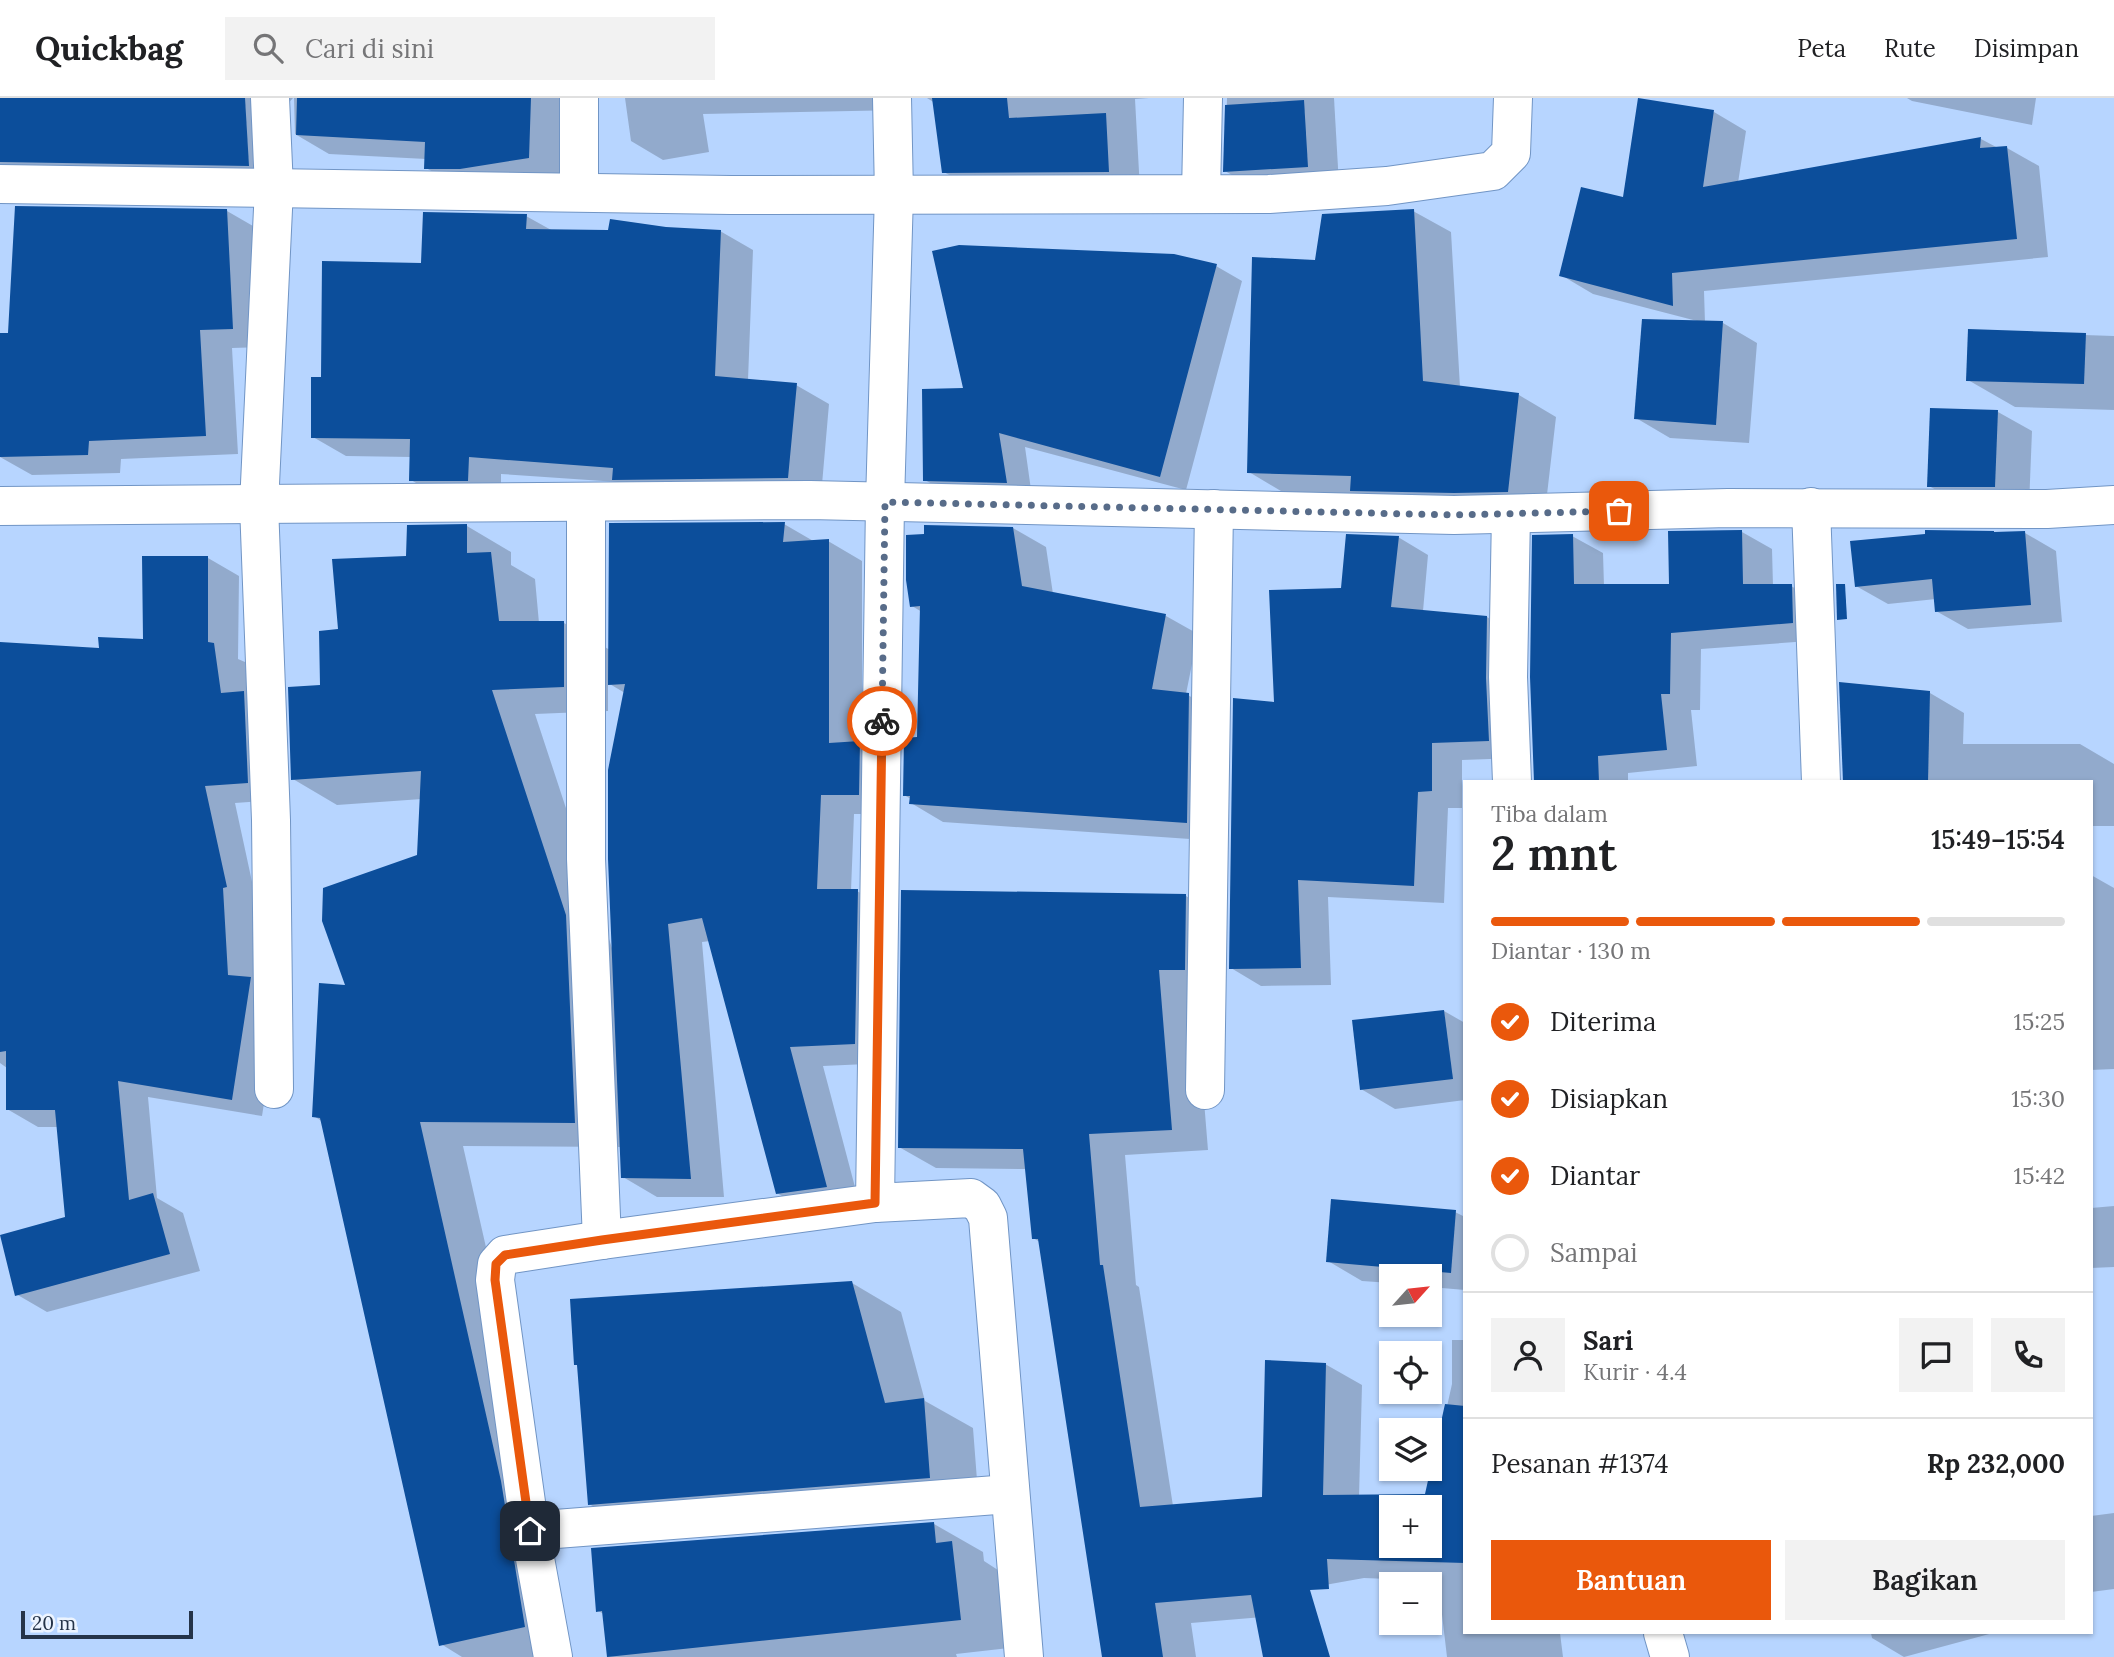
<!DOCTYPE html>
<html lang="id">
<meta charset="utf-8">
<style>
body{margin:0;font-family:Lora,serif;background:#f2f2f2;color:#202124;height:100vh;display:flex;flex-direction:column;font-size:26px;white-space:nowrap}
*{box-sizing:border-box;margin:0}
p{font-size:23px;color:#757577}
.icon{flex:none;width:38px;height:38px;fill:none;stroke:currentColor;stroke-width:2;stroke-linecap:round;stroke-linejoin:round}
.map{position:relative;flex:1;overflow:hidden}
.side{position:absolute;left:1463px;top:682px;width:630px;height:854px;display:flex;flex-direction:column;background:#fff;border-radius:0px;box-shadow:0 2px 5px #0004}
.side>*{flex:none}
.needle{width:46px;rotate:63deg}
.buttons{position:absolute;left:1379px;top:1166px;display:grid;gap:14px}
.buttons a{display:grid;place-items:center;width:63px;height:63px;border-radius:0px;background:#fff;box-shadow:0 2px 5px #0004;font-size:35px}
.scale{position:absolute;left:21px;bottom:18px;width:172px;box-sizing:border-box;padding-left:7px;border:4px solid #253449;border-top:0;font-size:19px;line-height:24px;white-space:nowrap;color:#253449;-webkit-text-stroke:5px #ecf4ff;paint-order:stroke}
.pin{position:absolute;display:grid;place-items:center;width:60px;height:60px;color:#fff;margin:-30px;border-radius:14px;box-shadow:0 4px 10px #0006}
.courier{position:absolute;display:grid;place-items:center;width:70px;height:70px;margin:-35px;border:5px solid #ea580c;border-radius:50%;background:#fff;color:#222;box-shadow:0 2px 9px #0007}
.overview em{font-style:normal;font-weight:600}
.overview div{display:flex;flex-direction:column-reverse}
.overview{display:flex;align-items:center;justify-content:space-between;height:119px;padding:0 28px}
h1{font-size:46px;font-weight:600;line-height:52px}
.bar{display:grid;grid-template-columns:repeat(4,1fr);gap:10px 7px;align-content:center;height:84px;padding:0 28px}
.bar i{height:9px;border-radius:5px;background:#e0e0e0}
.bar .on{background:#ea580c}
.bar p{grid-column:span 4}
.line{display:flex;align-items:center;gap:18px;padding:0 28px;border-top:2px solid #e0e0e0}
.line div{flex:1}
.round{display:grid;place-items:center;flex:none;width:74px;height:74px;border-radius:0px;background:#f2f2f2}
ol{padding:0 28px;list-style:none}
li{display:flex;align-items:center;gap:21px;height:77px}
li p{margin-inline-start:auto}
li .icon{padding:7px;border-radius:50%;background:#ea580c;color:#fff;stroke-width:4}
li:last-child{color:#757577}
li i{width:38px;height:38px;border:4px solid #e0e0e0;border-radius:50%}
.primary-button{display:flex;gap:14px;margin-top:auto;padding:14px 28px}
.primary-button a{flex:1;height:80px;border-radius:0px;background:#ea580c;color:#fff;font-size:28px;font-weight:600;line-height:80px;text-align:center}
.primary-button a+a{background:#f2f2f2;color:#202124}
header{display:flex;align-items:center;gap:42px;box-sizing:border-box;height:98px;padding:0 35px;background:#fff;border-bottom:2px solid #e0e0e0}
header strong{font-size:33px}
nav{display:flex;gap:38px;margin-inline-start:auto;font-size:24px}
.search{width:490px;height:63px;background:#f2f2f2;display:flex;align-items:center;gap:18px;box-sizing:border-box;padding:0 24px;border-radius:0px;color:#757577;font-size:26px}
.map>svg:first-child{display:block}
.shadow{fill:#0003;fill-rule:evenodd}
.building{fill:#0c4e9b;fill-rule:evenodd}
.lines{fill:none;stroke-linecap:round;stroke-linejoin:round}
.street-casing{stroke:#7195c5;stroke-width:40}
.street{stroke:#fff;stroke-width:38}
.done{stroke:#586c89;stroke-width:7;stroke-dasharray:0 12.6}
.route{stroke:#ea580c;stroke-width:9}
</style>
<header>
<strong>Quickbag</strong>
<div class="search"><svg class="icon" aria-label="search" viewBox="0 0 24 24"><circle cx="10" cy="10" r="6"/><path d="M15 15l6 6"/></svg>Cari di sini</div>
<nav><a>Peta</a><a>Rute</a><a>Disimpan</a></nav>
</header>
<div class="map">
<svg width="2114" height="1559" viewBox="0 0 2114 1559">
<rect width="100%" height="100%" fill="#b7d5ff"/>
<g class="shadow">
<path d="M0,0h293l-9,10 -1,77 -252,-3 -31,-18z"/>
<path d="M294,0h271l-3,79 -102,10 -34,-19v-9l-97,-5 -34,-20z"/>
<path d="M625,0h286l-8,12 -200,4 6,38 -46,8 -32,-19z"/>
<path d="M927,0h222l-14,1 5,91h-165l-31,-18 -9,-69z"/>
<path d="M1227,0h107l5,87 -83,4 -31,-18z"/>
<path d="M1907,0h129l-4,27 -120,-24z"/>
<path d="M1714,14l32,19 -8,52 243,-44 17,9h9l32,18 9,91 -344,34 1,32h18l34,20 -8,100 -79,-5 -34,-20 61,-97 -104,-27 -32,-19 63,-76z"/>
<path d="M227,113l33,19 6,117 -34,1 6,106 -117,5 -1,14 -88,2 -32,-18v-122h10z"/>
<path d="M1413,113l38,21 9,155 59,8 37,22 -11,95 -259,-18 -37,-22 68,-210z"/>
<path d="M526,118l27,15 57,1 56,-4 54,3 33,19 -5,130 48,5 33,19 -8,92 -320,-22v25h-58l-32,-19v-23l-65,-1 -33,-19 9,-59 100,-113z"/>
<path d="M1216,168l26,15 -56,209 -161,-43 7,50 -81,-2 -26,-15 40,-90z"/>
<path d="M1969,233l145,5v74l-99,-3 -47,-27z"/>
<path d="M1998,314l34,19 -3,75 -66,-1 -34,-19z"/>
<path d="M784,426l31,18 13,-1 34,20v183l31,18v52h-39l-3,77h6l34,20 -2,152 -66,3 37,140 -49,7 -34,-20 -67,-252 -8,1 22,255h-67l-34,-20 -1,-30 -159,-1 82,361 15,150h-98l-21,-13 -118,-522 -9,-6 105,-259 3,-58 -85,6 -44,-26 47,-148 68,-74 59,-31 44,26v13l24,14 4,44h25l46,27zM608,585l17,10 -13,255 -77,-234 73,-3z"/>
<path d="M1013,430l33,19 7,47 113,22 32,18 -12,60 35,20 -2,127 -276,-19 -32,-19v-4l-7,-4 15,-57 3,-126 -10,-6z"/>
<path d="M1742,434l30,17 1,37h18l31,18 1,36 -122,9 -1,61h-9l6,56 -69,7v9h-93l-3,-105 40,-141 31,17 1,33h66z"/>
<path d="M2025,435l31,18 6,71 -94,7 -32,-18v-12l-48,5 -32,-18z"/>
<path d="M1398,439l30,18 -5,56 64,6 30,18 1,123 -56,2v48h-14l-4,95 -116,-6 3,88 -70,1 -30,-18 45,-264 67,-114z"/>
<path d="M208,460l31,18 -1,83 7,3 4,34 29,104 -43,3 22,102 24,93 -19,118 -114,-19 9,101 26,15 17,58 -153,41 -31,-18 51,-76 -8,-91h-21l-31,-18v-41l-7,-5v-419l101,6 44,-9z"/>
<path d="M1841,586l89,9 34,20 -1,31h117l34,20v62h-23v-44h-247z"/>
<path d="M2091,777l23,13v181l-23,1z"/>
<path d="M1186,798l36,21 -27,73 13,160 -83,5 11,130 3,2 34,219 91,-8 61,-134 37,21 -3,112 68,-1 25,-112v-44h13v293h95l3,24h-116l-9,-76 -74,-3 -67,12 2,24 -108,9 5,34h-92l-64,-415 -7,-4 -6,-69 -91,-1 -37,-21zM1391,1409h39v38h-39z"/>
<path d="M1444,913l21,12v77l-70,9 -34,-20z"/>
<path d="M2114,1108v61l-23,1v-60z"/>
<path d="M1455,1114l10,5v73l-35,-3v-11h-39v7l-29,-2 -34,-20z"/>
<path d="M852,1185l49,29 24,89 48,27 6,78 -340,26 -50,-28 -10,-138 -3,-2z"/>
<path d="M2114,1415v76l-23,3v-76z"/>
<path d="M934,1426l49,28 1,9 17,11 8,76 -53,6 1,3h-349l-4,-43 -6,-3z"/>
<path d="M1871,1535h122l-89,24 -32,-19z"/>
</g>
<g class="building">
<path d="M0,0h245l4,68 -249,-4z"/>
<path d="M297,0h234l-2,60 -69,11h-36l1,-27 -129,-7z"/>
<path d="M932,0h75l2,20 97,-5 3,59 -167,1z"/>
<path d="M1638,0l76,12 -11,77 278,-50 -1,11 27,-2 10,93 -345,34 1,33 -114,-30 22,-89 42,10z"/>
<path d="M1304,2l4,67 -85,5 2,-67z"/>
<path d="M15,108l212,3 6,120 -33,1 6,106 -117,5 -1,14 -88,2v-124h8z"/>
<path d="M1414,111l9,172 96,12 -11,99 -54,1 -104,-2 1,-15 -104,-3 5,-216 63,3 7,-46z"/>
<path d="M423,114l104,2 -1,15 82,1 2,-11 56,8 55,3 -6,146 82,7 -9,95 -176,2 1,-12 -144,-11 -1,24h-59l1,-42 -99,-1v-61h10l1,-116 99,2z"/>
<path d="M959,147l215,9 43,10 -57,213 -161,-44 8,50 -84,-2 -1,-92 41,-1 -31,-137z"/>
<path d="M1642,221l81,2 -7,104 -82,-6z"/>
<path d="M1968,231l118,4 -2,51 -118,-3z"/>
<path d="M1930,310l68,2 -3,77h-68z"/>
<path d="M785,424l-2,20 46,-3v204l31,-2 -1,54h-38l-4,94h41l-3,155 -65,3 37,140 -51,7 -74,-276 -34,6 23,255 -70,-1 -13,-319v-89l17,-86 -17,1 1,-162z"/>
<path d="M467,426v29l24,-1 8,69h65v66l-72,3 74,225 9,208 -155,-1 81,359 24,146 -86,19 -119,-528 -8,-1 7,-134 26,2 -23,-64 1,-33 94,-33 4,-84 -130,9 -3,-93 32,-2 -1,-54 19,-2 -6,-70 74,-3 1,-31z"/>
<path d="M924,427l89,2 9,59 144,28 -14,75 37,4 -2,130 -278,-19 1,-8h-7l1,-58 13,-1 3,-131 -10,1 -4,-27v-45l18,-1z"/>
<path d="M1742,432l1,54h49l1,39 -122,10 -1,61h-9l6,56 -69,6 1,26h-65l-4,-105 2,-142 41,-1 1,50h95l-1,-53z"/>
<path d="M1925,432l69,1v1l31,-1 6,74 -96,7 -3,-33 -77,8 -5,-46 75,-7z"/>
<path d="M1346,436l53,2 -8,71 96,9 -1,62 3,63 -57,2v48l-14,1 -4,94 -116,-6 3,88 -72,1 4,-271 41,4 -5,-112 72,-2z"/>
<path d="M142,458h66v86l6,1 7,50 23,-2 4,92 -43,3 22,101 -4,1 5,87 23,2 -19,123 -114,-19 11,119 24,-7 17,61 -155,42 -15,-61 65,-18 -10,-107h-49v-59l-6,1v-410l99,6 -1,-11 45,2z"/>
<path d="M1836,486h9l2,35 -10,1z"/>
<path d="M1839,584l91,9 -2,91h-85z"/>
<path d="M901,792l285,4 -1,76h-26l13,160 -83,4 11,131h3l37,242 122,-10 3,-137 61,3 -3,132 102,-1 20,-90 20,2v157l-138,-4 2,30 -19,1 20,67h-67l-12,-62 -96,8 8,54h-61l-64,-418h-6l-9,-90 -125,-1zM1391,1409h39v38h-39z"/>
<path d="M1444,912l9,69 -93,11 -8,-70z"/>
<path d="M1331,1101l125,11 -5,63 -125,-11z"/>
<path d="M852,1183l33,122 39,-5 6,80 -342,27 -11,-140h-3l-4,-66z"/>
<path d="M934,1424l2,21 16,-2 9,79 -354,37 -5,-46 -6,1 -5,-64z"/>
</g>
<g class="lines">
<defs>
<g id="street">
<path d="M270,0l4,90 -15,317 12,315 3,269"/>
<path d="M579,0v94"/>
<path d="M892,0l2,96 -9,308 -10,701 96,-5 11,8 6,12 36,439"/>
<path d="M0,86l731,11 538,-1 118,-8 106,-15 18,-18 2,-55"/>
<path d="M1201,96l2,-96"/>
<path d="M586,404v357l16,381"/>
<path d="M0,408l810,-6 644,15 274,-7 319,1 67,-4"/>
<path d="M1811,409l10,275"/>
<path d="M1511,416l-3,163 4,105"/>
<path d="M1205,992l9,-581"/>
<path d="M530,1433l479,-37"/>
<path d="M1663,1535l7,24"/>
<path d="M553,1559l-23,-126 -35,-251 2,-16 8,-9 97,-15 273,-37"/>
</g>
</defs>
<use href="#street" class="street-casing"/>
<use href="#street" class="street"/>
</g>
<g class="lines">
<path class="done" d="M882,623l3,-219 569,13 165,-4"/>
<path class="route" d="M530,1433l-35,-251 1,-16 9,-9 97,-15 273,-37 7,-482"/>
</g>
</svg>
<div class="buttons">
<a><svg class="needle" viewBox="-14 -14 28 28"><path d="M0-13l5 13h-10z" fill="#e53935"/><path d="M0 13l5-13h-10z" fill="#757577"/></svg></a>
<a><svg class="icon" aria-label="locate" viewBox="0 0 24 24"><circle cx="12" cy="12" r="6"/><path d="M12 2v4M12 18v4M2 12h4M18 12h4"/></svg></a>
<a><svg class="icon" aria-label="layers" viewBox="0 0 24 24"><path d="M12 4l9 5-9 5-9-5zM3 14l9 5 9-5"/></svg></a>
<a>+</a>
<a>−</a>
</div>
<div class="scale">20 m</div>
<div class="pin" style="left:1619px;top:413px;background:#ea580c"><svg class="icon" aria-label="bag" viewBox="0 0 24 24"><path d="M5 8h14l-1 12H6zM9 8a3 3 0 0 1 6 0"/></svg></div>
<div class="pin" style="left:530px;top:1433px;background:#1f2937"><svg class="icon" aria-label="home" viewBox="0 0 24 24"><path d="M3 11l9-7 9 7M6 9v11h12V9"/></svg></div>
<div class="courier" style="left:882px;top:623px"><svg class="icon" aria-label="bike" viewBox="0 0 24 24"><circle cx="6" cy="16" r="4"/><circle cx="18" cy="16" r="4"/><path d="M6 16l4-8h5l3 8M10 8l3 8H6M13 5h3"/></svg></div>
<section class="side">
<div class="overview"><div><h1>2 mnt</h1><p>Tiba dalam</p></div><em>15:49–15:54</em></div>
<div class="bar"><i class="on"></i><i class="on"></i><i class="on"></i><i></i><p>Diantar · 130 m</p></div>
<ol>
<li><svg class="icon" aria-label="check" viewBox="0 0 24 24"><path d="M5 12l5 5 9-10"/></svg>Diterima<p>15:25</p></li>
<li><svg class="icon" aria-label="check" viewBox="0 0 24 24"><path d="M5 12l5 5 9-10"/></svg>Disiapkan<p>15:30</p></li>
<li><svg class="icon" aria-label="check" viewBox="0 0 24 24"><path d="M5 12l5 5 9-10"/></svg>Diantar<p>15:42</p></li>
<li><i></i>Sampai</li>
</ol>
<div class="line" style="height:126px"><a class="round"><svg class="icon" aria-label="person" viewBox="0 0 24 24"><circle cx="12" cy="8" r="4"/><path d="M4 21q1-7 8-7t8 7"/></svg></a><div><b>Sari</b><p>Kurir · 4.4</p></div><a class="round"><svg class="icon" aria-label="chat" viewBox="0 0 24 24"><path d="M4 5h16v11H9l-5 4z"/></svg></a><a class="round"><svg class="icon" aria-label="phone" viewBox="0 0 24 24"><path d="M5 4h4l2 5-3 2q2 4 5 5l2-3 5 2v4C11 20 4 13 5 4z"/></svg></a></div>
<div class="line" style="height:91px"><div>Pesanan #1374</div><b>Rp 232,000</b></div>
<div class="primary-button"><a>Bantuan</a><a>Bagikan</a></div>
</section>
</div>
